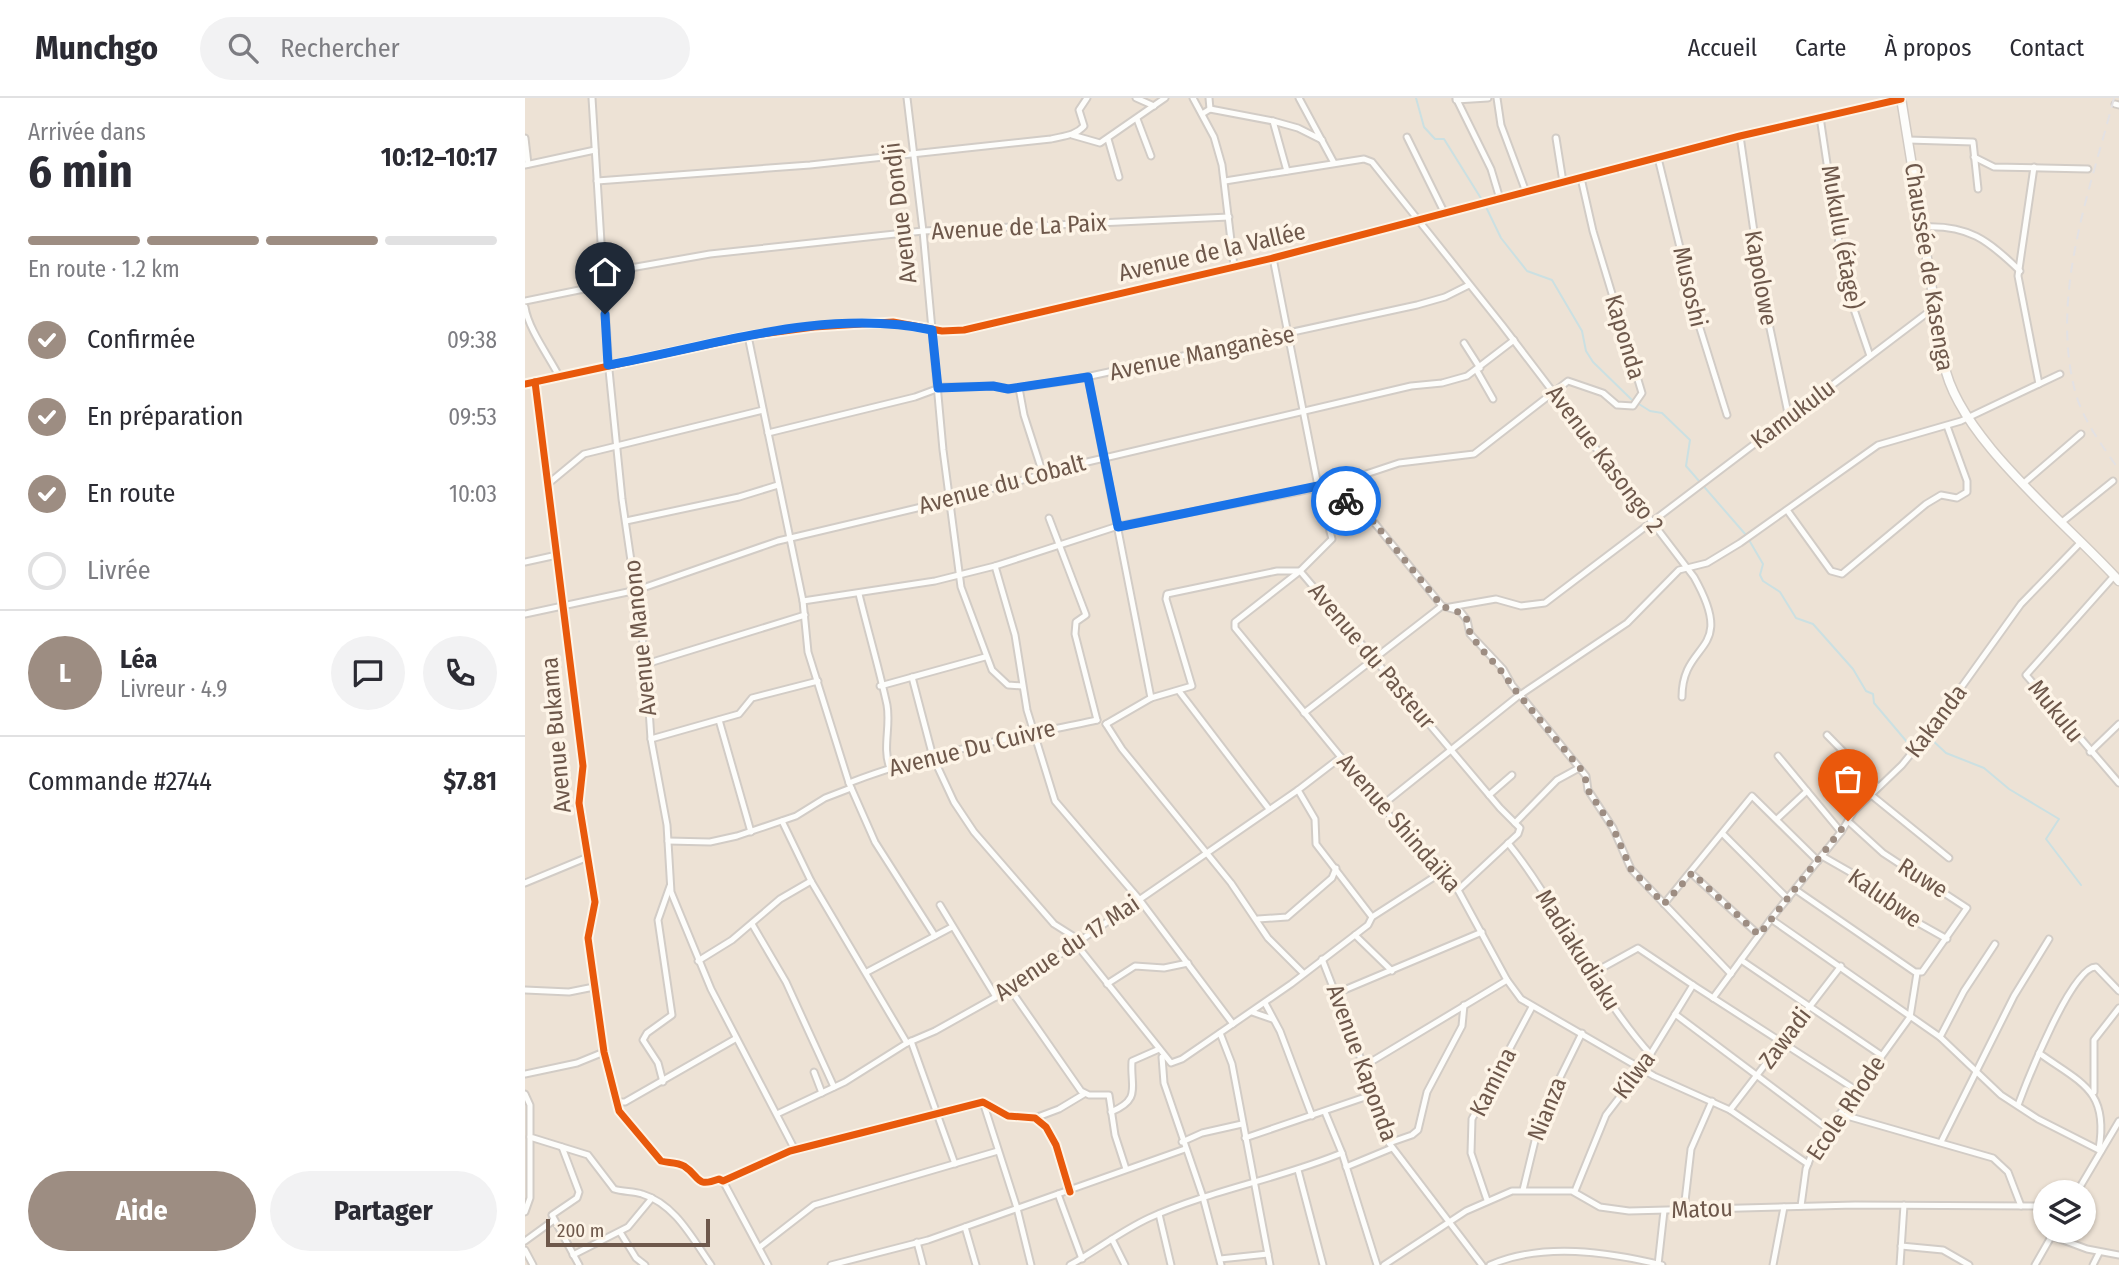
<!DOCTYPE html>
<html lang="fr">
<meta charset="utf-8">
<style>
body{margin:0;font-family:"Fira Sans Condensed",sans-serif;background:#f2f2f3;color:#2b2b33;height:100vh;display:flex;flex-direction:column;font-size:26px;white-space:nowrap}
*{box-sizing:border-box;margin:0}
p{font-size:23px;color:#7c7c81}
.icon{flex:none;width:38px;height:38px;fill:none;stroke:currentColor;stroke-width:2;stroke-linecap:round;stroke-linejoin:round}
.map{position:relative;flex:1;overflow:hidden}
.details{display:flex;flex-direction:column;background:#fff;width:525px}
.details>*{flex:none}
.fabs{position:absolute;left:1508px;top:1082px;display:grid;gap:14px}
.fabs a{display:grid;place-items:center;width:63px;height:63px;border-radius:50%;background:#fff;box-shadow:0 2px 5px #0004;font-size:35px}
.scale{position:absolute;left:21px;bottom:18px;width:164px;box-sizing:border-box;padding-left:7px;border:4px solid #6e584b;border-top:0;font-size:19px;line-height:24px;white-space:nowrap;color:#6e584b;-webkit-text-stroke:5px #fdf4e7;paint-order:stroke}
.pin{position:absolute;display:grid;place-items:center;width:60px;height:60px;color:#fff;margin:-72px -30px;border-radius:50% 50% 50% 0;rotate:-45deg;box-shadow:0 0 7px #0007}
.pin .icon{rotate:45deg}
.courier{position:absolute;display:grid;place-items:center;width:70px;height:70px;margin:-35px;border:5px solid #1a73e8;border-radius:50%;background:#fff;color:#222;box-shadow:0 2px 9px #0007}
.head em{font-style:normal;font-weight:700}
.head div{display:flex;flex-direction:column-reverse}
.head{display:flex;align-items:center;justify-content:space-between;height:119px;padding:0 28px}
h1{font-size:46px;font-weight:700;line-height:52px}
.bar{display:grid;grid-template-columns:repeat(4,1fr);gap:10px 7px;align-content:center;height:84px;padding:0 28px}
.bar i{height:9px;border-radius:5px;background:#e1e1e2}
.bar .selected{background:#9d8d82}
.bar p{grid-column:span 4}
.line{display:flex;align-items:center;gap:18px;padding:0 28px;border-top:2px solid #e1e1e2}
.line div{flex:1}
.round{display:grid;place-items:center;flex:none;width:74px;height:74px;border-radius:37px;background:#f2f2f3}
ol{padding:0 28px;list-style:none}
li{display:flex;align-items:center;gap:21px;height:77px}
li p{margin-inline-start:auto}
li .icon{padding:7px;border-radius:50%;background:#9d8d82;color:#fff;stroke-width:4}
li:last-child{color:#7c7c81}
li i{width:38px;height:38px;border:4px solid #e1e1e2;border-radius:50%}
.action{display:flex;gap:14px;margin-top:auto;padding:14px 28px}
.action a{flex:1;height:80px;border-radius:42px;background:#9d8d82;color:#fff;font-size:28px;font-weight:700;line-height:80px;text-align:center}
.action a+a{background:#f2f2f3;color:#2b2b33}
header{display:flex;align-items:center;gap:42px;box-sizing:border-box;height:98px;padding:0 35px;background:#fff;border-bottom:2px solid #e1e1e2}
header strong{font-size:33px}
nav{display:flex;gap:38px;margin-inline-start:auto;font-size:24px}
.search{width:490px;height:63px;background:#f2f2f3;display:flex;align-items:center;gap:18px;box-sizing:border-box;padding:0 24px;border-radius:38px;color:#7c7c81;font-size:26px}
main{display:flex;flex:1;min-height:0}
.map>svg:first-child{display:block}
.residential{fill:#ede2d5;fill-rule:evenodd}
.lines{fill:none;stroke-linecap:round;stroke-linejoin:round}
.stream{stroke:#cbe0e2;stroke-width:2}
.street-casing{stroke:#d2ccc6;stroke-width:9}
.secondary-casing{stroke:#d2cbc4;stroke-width:11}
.street{stroke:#fdfdfb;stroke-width:5}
.secondary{stroke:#fdfdfb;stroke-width:8}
.rail{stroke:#e3e1e3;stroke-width:2;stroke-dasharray:10 7;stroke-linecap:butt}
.cycleway-casing{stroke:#fdf4e7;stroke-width:11}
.cycleway{stroke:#e8590c;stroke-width:7}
.done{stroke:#9d8d82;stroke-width:7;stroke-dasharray:0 12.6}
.route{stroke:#1a73e8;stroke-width:9}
.labels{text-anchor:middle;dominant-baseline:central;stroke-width:7;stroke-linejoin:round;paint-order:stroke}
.street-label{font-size:24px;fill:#6e584b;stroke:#fdf4e7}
</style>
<header>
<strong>Munchgo</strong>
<div class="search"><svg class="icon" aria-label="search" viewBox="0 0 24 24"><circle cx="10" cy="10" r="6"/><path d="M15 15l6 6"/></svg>Rechercher</div>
<nav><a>Accueil</a><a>Carte</a><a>À propos</a><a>Contact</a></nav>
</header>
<main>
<section class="details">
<div class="head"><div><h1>6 min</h1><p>Arrivée dans</p></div><em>10:12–10:17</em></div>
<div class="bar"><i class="selected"></i><i class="selected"></i><i class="selected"></i><i></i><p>En route · 1.2 km</p></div>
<ol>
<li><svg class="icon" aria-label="check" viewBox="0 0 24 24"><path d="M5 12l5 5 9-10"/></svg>Confirmée<p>09:38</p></li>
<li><svg class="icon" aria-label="check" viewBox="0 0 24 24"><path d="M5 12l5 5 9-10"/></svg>En préparation<p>09:53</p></li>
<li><svg class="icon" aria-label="check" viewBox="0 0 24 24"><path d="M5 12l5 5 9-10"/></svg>En route<p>10:03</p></li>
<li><i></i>Livrée</li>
</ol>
<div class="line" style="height:126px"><b class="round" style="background:#9d8d82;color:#fff">L</b><div><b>Léa</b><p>Livreur · 4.9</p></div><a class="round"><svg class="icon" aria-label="chat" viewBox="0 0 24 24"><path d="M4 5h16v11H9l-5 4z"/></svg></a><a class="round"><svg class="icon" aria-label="phone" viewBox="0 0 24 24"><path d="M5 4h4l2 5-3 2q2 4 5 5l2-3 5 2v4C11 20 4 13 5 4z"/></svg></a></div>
<div class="line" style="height:91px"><div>Commande #2744</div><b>$7.81</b></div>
<div class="action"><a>Aide</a><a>Partager</a></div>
</section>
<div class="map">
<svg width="1594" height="1167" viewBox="0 0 1594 1167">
<rect width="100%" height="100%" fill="#f4efe7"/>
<path class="residential" d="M0,0h1594v1167h-1594zM1521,1094h38v38h-38z"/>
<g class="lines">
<g class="stream">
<path d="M891,0l8,29 11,12h9l38,61"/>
<path d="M962,111l14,29 26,33 25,9 30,51 4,20 7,11 38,37 19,12 12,2 28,27 -4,26 60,69"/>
<path d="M1224,442l14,24 -3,11 3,6 17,11 16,26 17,6 40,45 13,22 7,3 1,9 39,46"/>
<path d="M1392,652l13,-12 16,15 38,15 25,21 50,30 -13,20 35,46"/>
</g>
<defs>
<g id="street">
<path d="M67,0l17,272 13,129 24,165 5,75 16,86 4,67 40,97 84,161"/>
<path d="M382,0l16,133 20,219 18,137 31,83 16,15 14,1"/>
<path d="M611,0l18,8"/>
<path d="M668,0l21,39 8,28 12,101"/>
<path d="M684,0l1,11"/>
<path d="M774,0l35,65"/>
<path d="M931,0l35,71 9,30"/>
<path d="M972,0l4,27 25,67"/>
<path d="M931,2l32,-2"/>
<path d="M1590,6l4,1"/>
<path d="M677,16l8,-5 63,12 14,50"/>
<path d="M1295,19l25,166 25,73"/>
<path d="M612,21l14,37"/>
<path d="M748,23l25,7 24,12"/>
<path d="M547,37l28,8 65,-45"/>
<path d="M1215,38l24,164 25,118"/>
<path d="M882,39l38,77"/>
<path d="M0,40l3,26"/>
<path d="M1031,40l7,44"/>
<path d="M583,41l11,38"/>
<path d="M1383,42l65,2 5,47"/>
<path d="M1449,59l20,10 94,2"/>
<path d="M1133,60l41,167 28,90"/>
<path d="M0,67l70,-15"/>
<path d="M1509,69l-16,109 21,108"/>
<path d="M72,83l213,-16 241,-26c12,-3 24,-3 33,-13l-5,-16 8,-12"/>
<path d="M700,83l139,-22 8,3 130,163 192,252c44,78 -12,62 -12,120"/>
<path d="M1396,129c47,-3 67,13 99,44"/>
<path d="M748,160l45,228 14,53 -32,32 -65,51v6l146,178 77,84 49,90 14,19 133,77 76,34 78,54"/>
<path d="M77,175l108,-19 213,-23 306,-14"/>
<path d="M0,203l59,-12 19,1"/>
<path d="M0,209c3,21 23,48 34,69"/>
<path d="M223,238l55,265 5,51 41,131 26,59 60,94"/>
<path d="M939,245l16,25"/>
<path d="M952,273l16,28"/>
<path d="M563,279l63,321"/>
<path d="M10,284l48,384 -4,37 16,99 -7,36 16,114 15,59 42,50c7,2 16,1 23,5 17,11 11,22 35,13l4,2 67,-30 193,-49 25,14 27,2 11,9 10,18 14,47"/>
<path d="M0,286l223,-48 66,-9 79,-5 49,9 22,-1 309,-72 467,-122 161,-37"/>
<path d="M494,290l5,27 19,59"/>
<path d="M243,335l147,-36 27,-10 51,-1 17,3 62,-9 345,-75 28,-8 24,-12"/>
<path d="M24,385l35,-29 179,-44"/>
<path d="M1499,385l57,-49"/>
<path d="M808,387l21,27 10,-2 78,96"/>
<path d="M1262,412l44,61 11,3 84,-70 15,-9 16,3 10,-6v-11l-20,-55"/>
<path d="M524,420l37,97 -10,7 -1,12 22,86"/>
<path d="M101,423l113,-24 39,-12"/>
<path d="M1537,424l51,-41"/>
<path d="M0,464l32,-7"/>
<path d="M470,468l20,69 12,75 28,91 84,98 94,125"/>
<path d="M1589,478l-88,99 93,108"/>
<path d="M334,496c9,37 20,74 28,111 4,21 -5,43 3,63"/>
<path d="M278,503l132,-20 60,-15 123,-40 215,-41 66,-22 75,-9 94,-73 35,12 14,12 16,1 9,-13 -49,-162 -12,-53"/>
<path d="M925,509l46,-8 25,7 24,-3 390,-296"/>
<path d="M0,516l112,-24 141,-49 173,-41 132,-37 328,-77 31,-3 25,-7 47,-36"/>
<path d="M121,566l159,-49"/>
<path d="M387,579l21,80 21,45 20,30 80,92 19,12 3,8 95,119 11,-4 109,-75 77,-59 4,-8 70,-45"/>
<path d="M355,588l105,-29"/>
<path d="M654,593l90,118"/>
<path d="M779,615l138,-107 18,5 7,9 3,14 33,35 9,16 74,91 2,14 25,38 18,41 100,105"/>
<path d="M194,622l32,112"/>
<path d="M581,626l45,-26 41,-12 -26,-87 1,-5 110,-23h23l200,237 20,20 -2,6 -60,56"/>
<path d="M581,626l16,25 109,134 37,55 35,35"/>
<path d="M1302,637l51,52"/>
<path d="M126,641l88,-25 13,-16 66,-17"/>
<path d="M1565,654l29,-28"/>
<path d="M1253,658l63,76"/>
<path d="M324,685c79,-31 165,-45 248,-63"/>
<path d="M773,692l17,29 1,25 56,73"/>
<path d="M1345,696l79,64"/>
<path d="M964,697l23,-20"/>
<path d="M856,708l136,-109 110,-74 52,-53 28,-7 33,-20 138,-98 83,-24 99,-47"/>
<path d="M1252,721l30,-28"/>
<path d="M257,723l29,60 96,162"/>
<path d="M990,725l42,-43 22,-12"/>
<path d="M1198,736l65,65"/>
<path d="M143,743l42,1 27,-6 59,-20 29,-18 26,-10"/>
<path d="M983,745c54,67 85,148 143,212"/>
<path d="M1297,758l35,20 49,40 41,23"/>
<path d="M1166,775l68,62"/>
<path d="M0,785l63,-26"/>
<path d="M1271,792l119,82h7l45,-64 -84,-55 -35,-32"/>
<path d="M1139,806l88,-108 66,65"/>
<path d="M415,807l56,92"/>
<path d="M733,821l29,-2 45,-39 4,-10"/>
<path d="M1246,821l169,118 61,58 37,24 63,32"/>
<path d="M227,826l34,58 48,105"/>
<path d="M830,837l37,36"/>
<path d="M797,861l47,121 20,63 93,122"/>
<path d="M1216,862l140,95"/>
<path d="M173,863l34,-21 48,-41 31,-18"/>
<path d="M342,874l85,-45"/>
<path d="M1066,876l47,-26 55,37"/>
<path d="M582,886l28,-18 29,2 24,-5"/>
<path d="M485,891l71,102 8,4h20l6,40 11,34"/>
<path d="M0,892l44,2 25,-5"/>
<path d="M812,895l145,-61"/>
<path d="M1188,900l58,-79 70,-87 13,-21 48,-46 33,-41 86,-120 60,-62"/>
<path d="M740,905l15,28 32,85"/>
<path d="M727,914l20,7"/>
<path d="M1150,916l153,115"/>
<path d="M695,935l12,31 38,201"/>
<path d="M1415,939l24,-46 31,-47"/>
<path d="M386,943l44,123"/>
<path d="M1514,955c42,30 70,37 60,96"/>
<path d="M637,959l2,26 39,114 18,68"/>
<path d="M839,968l143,-86"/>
<path d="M289,974l8,21"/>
<path d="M0,976l52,-11 27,-11"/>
<path d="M138,984l-5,-19 -15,-23 4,-7 25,-18 -14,-95 12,-34"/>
<path d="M1569,994v-52l25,-32"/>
<path d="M0,996l5,11v32l58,18 26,34c9,3 19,2 28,5 33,10 50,44 69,71"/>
<path d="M92,1004h8l110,-63"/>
<path d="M458,1004l34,106 14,57"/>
<path d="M1493,1007c9,-24 54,-139 78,-138l23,24"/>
<path d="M1205,1012l111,-144"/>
<path d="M586,1014c31,-13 19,-25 21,-51l25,-11"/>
<path d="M800,1014l17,41 35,112"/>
<path d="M252,1016l68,-32 62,-39 28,-12 75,-42 288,-199 43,-33"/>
<path d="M1315,1016l153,44 15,14 13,34"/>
<path d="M510,1020l24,-9 25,-15"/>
<path d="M720,1040l129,-44"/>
<path d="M657,1044l20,-9 40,-9"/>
<path d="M1416,1044l73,-146 35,-57"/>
<path d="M864,1045l23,-8 6,-5 9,-38 35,-66 2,-21"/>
<path d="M37,1049l17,45 -2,6 -25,17 27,50"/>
<path d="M821,1069l46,-19"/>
<path d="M773,1072l25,95"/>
<path d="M198,1083l45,84"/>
<path d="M998,1092l18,-74 41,-83"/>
<path d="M1050,1093l31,-76 36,-47 51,-83 163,105"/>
<path d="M1552,1094l42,-71"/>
<path d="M533,1096l24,65"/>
<path d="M962,1102l-16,-47 1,-34 60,-112"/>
<path d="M1276,1108l5,-37 7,-18 97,-134 7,-44"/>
<path d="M1159,1112l7,-61 21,-48"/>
<path d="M0,1114l5,-14v-61"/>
<path d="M634,1116l12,51"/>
<path d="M440,1129l11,38"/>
<path d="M95,1134l16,26 9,7"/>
<path d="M1527,1138l35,13 32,6"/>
<path d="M587,1141l13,26"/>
<path d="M0,1143l29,-21"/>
<path d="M392,1144l6,23"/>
<path d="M1376,1148l42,4 26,15"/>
<path d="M235,1149l54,-42 184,-54"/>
<path d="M0,1152l8,15"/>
<path d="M48,1157l55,-28 24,-29"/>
<path d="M695,1161l48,-5"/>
<path d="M306,1167l97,-25 257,-91"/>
<path d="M545,1167c27,-15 51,-34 79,-47 62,-28 130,-39 193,-65"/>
<path d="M859,1167l82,-54 46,-20h60l28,16 29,4 226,-6 191,1"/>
<path d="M965,1167c53,-23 118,-13 172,0"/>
<path d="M1133,1167l6,-54"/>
<path d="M1248,1167l11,-58"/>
<path d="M1375,1167l4,-60"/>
<path d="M1510,1167l20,-35"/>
<path d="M1568,1167l6,-12"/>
</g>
<path id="secondary" d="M1376,0l43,265c13,74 125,162 175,218"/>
</defs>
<use href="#street" class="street-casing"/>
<use href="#secondary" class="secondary-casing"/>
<use href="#street" class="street"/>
<use href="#secondary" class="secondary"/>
<path class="rail" d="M1589,0c-24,93 -64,196 -39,293 8,30 27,54 44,79"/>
<defs>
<g id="cycleway">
<path d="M10,284l48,384 -4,37 16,99 -7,36 16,114 15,59 42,50c7,2 16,1 23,5 17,11 11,22 35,13l4,2 67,-30 193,-49 25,14 27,2 11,9 10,18 14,47"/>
<path d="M0,286l223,-48 66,-9 79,-5 49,9 22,-1 309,-72 467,-122 161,-37"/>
</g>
</defs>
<use href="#cycleway" class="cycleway-casing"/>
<use href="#cycleway" class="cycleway"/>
</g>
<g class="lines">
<path class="done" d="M821,403l9,11 9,-2 78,96 22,8c5,7 3,15 8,22 11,18 28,30 39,49l73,88 4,17 25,38 18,41 33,35 28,-31 67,62 89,-114"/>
<path class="route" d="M80,216l3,51c105,-19 218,-58 324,-35l6,58 55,-2 15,3 80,-12 30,150 200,-41 15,-1 13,16"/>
</g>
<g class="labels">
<g class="street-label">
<text transform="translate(375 115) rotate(-97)">Avenue Dondji</text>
<text transform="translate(494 129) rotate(-3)">Avenue de La Paix</text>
<text transform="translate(1317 139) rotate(80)">Mukulu (étage)</text>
<text transform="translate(687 154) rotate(-13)">Avenue de la Vallée</text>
<text transform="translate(1404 169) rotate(81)">Chaussée de Kasenga</text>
<text transform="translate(1236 180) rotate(80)">Kapolowe</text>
<text transform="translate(1165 189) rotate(77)">Musoshi</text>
<text transform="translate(1100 239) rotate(73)">Kaponda</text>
<text transform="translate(677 255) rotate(-12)">Avenue Manganèse</text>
<text transform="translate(1268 316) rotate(-37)">Kamukulu</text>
<text transform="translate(1080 361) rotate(53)">Avenue Kasongo 2</text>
<text transform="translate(477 386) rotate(-15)">Avenue du Cobalt</text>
<text transform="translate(115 540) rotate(-96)">Avenue Manono</text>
<text transform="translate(847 558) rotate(50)">Avenue du Pasteur</text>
<text transform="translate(1531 613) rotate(51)">Mukulu</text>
<text transform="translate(1411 623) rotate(-53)">Kakanda</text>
<text transform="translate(31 637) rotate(-95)">Avenue Bukama</text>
<text transform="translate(447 650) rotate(-14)">Avenue Du Cuivre</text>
<text transform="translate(874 725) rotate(49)">Avenue Shindaïka</text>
<text transform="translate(1398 780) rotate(32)">Ruwe</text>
<text transform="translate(1360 800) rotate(35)">Kalubwe</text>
<text transform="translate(542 850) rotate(-34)">Avenue du 17 Mai</text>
<text transform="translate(1053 852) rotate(58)">Madiakudiaku</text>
<text transform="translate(1260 940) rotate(-53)">Zawadi</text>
<text transform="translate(837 965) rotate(70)">Avenue Kaponda</text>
<text transform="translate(1109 977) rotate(-53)">Kilwa</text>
<text transform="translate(968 984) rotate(-63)">Kamina</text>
<text transform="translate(1321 1010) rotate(-56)">Ecole Rhode</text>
<text transform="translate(1022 1011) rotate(-68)">Nianza</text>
<text transform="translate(1177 1111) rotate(-2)">Matou</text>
</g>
</g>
</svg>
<div class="fabs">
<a><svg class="icon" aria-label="layers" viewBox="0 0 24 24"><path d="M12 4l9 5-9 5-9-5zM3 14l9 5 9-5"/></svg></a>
</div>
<div class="scale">200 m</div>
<div class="pin" style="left:1323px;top:723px;background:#ea580c"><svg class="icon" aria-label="bag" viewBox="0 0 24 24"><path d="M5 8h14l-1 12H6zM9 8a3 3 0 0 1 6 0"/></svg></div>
<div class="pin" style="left:80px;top:216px;background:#1f2937"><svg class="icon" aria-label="home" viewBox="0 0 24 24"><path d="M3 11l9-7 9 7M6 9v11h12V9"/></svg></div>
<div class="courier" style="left:821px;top:403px"><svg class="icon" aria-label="bike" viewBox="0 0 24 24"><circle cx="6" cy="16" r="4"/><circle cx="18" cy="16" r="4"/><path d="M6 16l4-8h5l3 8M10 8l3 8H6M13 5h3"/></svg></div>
</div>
</main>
